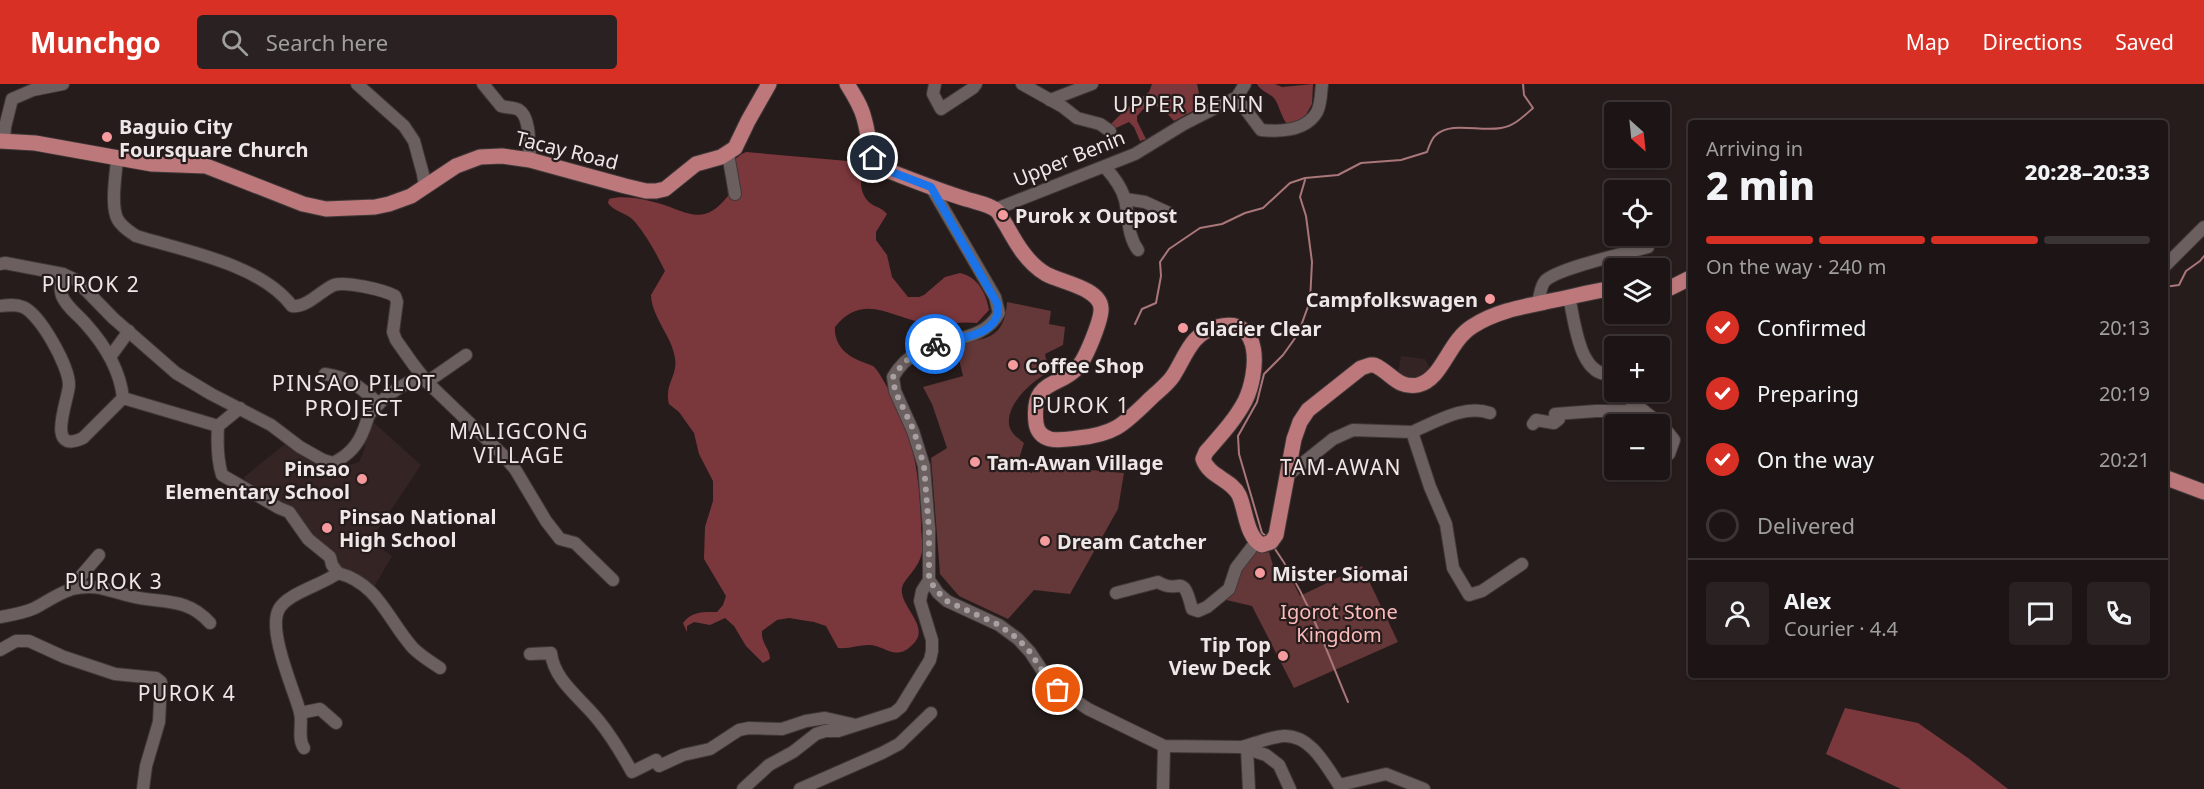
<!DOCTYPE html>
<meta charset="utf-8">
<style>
body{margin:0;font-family:"Noto Sans",sans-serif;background:#2a2222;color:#f1f3f6;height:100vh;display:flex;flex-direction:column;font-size:22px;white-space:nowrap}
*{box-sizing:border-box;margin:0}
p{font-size:20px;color:#a09fa0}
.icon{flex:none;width:33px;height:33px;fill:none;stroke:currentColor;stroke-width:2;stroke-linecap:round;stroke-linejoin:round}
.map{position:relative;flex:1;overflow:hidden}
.sheet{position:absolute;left:1688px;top:36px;width:480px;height:558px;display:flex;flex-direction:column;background:#1d1515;border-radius:6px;box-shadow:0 2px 4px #0004,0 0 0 2px #3b3434}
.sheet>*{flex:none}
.needle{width:39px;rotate:153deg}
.controls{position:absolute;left:1604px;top:18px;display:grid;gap:12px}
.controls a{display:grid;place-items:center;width:66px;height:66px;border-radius:6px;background:#1d1515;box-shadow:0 2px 4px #0004,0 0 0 2px #3b3434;font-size:30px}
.pin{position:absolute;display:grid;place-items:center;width:51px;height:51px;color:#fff;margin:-26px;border:3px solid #fff;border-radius:50%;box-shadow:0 2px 6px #0007}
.courier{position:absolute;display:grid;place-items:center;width:60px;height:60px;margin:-30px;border:4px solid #1a73e8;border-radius:50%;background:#fff;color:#222;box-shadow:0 2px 8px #0007}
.head em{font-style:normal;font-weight:800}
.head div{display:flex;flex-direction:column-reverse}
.head{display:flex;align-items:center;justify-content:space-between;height:102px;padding:0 18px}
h1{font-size:39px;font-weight:800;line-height:45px}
.bar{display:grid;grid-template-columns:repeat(4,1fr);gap:9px 6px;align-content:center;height:72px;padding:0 18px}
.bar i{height:8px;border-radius:4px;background:#3b3434}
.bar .active{background:#d93025}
.bar p{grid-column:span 4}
.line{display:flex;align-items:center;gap:15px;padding:0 18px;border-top:2px solid #3b3434}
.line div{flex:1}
.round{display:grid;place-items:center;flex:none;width:63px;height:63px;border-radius:6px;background:#2a2222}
ol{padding:0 18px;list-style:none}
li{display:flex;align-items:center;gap:18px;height:66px}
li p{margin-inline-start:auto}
li .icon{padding:6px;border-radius:50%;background:#d93025;color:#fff;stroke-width:4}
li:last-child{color:#a09fa0}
li i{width:33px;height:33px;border:3px solid #3b3434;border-radius:50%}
header{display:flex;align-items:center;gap:36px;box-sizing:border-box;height:84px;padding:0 30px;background:#d93025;color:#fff}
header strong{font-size:28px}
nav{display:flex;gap:33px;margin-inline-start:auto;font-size:21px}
.search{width:420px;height:54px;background:#2a2222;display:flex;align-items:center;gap:15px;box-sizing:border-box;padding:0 21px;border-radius:6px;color:#a09fa0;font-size:22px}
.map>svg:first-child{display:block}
.built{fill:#352424}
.green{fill:#643738}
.forest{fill:#7b383c}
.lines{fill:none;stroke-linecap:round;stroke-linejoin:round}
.stream{stroke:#a9777a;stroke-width:2}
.minor-casing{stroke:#403838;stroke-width:14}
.major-casing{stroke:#403838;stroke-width:17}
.minor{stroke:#6b5f5f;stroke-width:12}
.major{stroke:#bc787b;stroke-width:15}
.done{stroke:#a8a0a0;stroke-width:6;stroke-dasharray:0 10.8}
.route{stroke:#1a73e8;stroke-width:8}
.poi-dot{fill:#f59b9d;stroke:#271c1c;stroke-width:2}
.labels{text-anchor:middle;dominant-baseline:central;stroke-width:4.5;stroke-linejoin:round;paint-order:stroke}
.poi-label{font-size:20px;font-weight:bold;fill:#eee7e7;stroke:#271c1c;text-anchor:start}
.street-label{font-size:20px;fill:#eee7e7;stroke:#271c1c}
.park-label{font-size:20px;fill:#fcbcbc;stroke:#271c1c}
.neighbourhood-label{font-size:21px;letter-spacing:1.5px;fill:#eee7e7;stroke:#271c1c}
.quarter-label{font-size:22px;letter-spacing:1.5px;fill:#eee7e7;stroke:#271c1c}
</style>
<header>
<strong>Munchgo</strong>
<div class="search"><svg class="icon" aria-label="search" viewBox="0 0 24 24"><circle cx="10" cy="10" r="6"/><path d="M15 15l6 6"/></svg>Search here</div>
<nav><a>Map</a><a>Directions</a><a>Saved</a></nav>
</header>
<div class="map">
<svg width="2204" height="705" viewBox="0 0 2204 705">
<rect width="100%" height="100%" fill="#271c1c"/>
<g class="built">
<path d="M1401,272l24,3 6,11 -13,10 -13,-2 -7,-5z"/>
<path d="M373,338l48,43 -51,76 22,15 -21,36 -32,-20 -4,-9 -39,-48 -53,-37 42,-34 51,25 23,-7 5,-11 2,-18z"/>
</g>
<g class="green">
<path d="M1007,218l44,9 -2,13 16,3 -2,18 -18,9 4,18c-17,9 -42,31 -40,52 1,9 9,14 15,19l-8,25 16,5 4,-8 88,8 -6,36 -48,85 -36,-4 -26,29 -49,-23 -19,-22 -9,-116 16,-10 -15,-44 -9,-17 40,-11 -8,-33c30,-3 50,-4 52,-41z"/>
<path d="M1254,466l9,3 6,-1 6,20 11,-4 14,28 62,-30 36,76 -104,46 -42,-82 -30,-7z"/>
</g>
<g class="forest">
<path d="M1152,0h45l3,14 6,6 -32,17 -11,-12 -14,-6 -12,13v5l9,18 -6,2 -6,-14 -5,-5 -13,6 -5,-4 16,-16 22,-16z"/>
<path d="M1257,0h18l7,3 31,-3 -1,20 -9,16 -16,4c-7,-9 -8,-21 -14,-27 -6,-5 -12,-6 -16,-13z"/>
<path d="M746,68l113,10c6,12 -3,24 8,38 5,7 14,6 20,14l-11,18v8l11,15 5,22 16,20h11l5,-2 21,-18 15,-4c18,4 26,20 29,37l-12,13c-16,-2 -31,2 -47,1 -36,-4 -66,-34 -95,3 -1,17 10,28 25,34 4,2 9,3 13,5 8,6 24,41 29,51 14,34 18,71 19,108 0,8 2,18 1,27 -3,17 -18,26 -20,36 -3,18 27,37 13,54 -19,22 -29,3 -46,3 -11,0 -20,4 -31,3l-12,-22 -12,-4 -25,-4 -12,2 -15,11c-1,13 8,17 8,28l-7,4 -17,-17 -12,-20 -9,-8 -15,7 -16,-3 -7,4v6l-4,-9c9,-12 20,-11 34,-11l6,-7 3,-9 -22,-37 1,-32 8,-26v-20l-14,-27 -5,-21 -15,-21 -10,-8c-5,-21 9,-27 6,-46 -3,-22 -23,-40 -24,-63l14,-24c-8,-16 -18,-35 -30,-49 -8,-10 -20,-9 -27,-19l1,-4c16,-5 45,2 61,8 27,11 38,13 58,-11 -1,-19 -2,-35 18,-44z"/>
<path d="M1845,624l73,15 50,35 40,31h-107l-75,-35z"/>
</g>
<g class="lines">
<g class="stream">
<path d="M2164,203l15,-2 7,-14 14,-10 4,-5"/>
<path d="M1135,240l7,-15 14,-6 5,-27 -1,-14 9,-13 31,-21 22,-4 23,-11 18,-5 27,-25 15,-5 33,-3 23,-12 40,-3 26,-8c2,-6 5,-14 9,-17 15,-14 44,-3 65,-7 13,-2 22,-11 32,-20l-9,-13 -1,-11"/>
<path d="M1266,452l-4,-3 -23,-79 -1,-18 19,-34 7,-28 19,-19 15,-21 12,-33 2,-39 -6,-46 -6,-19 5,-17"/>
<path d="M1275,465c33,47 51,101 73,153"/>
</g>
<defs>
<g id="minor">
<path d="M357,0l47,42 10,15 9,33 2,14"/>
<path d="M483,0l18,22c6,2 14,1 18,4 12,7 10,38 11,50"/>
<path d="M935,0l-2,10 8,15 32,-21 3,-4"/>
<path d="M1022,0l41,23 14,11 23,6 10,7"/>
<path d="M1050,16l42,-16"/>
<path d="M1230,17l13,5 18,24c20,2 45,1 56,-18 4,-7 4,-19 5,-28"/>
<path d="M4,57l1,-14 7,-28 21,-9 30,-6"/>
<path d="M728,70l7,40"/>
<path d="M117,75c-1,15 -7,48 1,61 5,8 11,11 18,16 49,15 124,28 156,70 15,2 28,-15 42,-21 12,-4 50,5 61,11l2,6 -4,30 3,8 17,24 14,18 76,73 12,14 31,52 14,18 15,4 38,37"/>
<path d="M1105,83c8,9 17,20 20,33 4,17 2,35 13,50"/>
<path d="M1125,115l20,3 24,11"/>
<path d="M996,125l139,-55 49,-30 53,-27 8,-13"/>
<path d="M0,180l5,-1 58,11 13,6 37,38 63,55 35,21 60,31 29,22 23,13 10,3c16,-8 25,-18 31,-34 2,-5 3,-10 5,-14 14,-19 32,-30 53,-39"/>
<path d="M2164,183l40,-40"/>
<path d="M1569,213c6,25 10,83 45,77"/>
<path d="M1538,219c2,-7 2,-16 7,-22 13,-13 82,-28 103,-34"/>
<path d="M0,222c8,-1 15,-2 23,1 17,7 46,59 46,78 0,13 -25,71 14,53l40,-40c-3,-29 -19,-54 -38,-75 -8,-9 -17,-15 -22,-25 -4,-7 -2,-16 0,-24"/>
<path d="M110,273l19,-26"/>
<path d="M325,290c26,4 35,13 54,30"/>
<path d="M427,298l39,-27"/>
<path d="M123,314l95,28"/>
<path d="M1644,327l19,15 11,14 -5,14 -10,6"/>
<path d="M1533,340l3,-4 18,3 5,-4 -4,-5 41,-3h48l-13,-10 -7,-9"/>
<path d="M218,342c-1,17 -1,33 4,49l57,33 10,4 19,27 22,18 2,8 6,8"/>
<path d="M218,342l22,-18"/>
<path d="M1412,348c24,-10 52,-28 78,-19"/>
<path d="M1288,391l45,-36 20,-9 59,2 18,55 16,37 7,44 16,27 13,-4 40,-27"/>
<path d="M338,489c41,11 49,46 75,75 8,8 18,14 27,20"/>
<path d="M929,496l9,13 9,8 52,24 19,14 12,13 21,32 37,25 76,37 77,1 25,8 13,10 11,24"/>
<path d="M69,506l30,-35"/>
<path d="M1116,509l42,-11c22,14 24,-13 34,27l6,2 9,-4 22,-18 7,-21 20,-26"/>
<path d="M0,533c12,-2 24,-4 35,-9 13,-7 24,-15 37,-19 25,-6 36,2 58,7 31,8 56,0 80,27"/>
<path d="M0,566l16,-9h13l35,16 51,17 41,4 5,4 -2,40 -13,44 -3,23"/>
<path d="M530,570l21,-1c3,28 31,46 48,68 13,16 23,33 33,51l24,-12 3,6 24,-11 27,-6 29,-19 10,-2 33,1 24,-8 19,-3 31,7"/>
<path d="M300,629l20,-4 16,14"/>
<path d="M1242,663c14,-4 28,-10 42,-11 27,-1 42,30 55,49l47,-11 38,15"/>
<path d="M304,664c-7,-10 -1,-24 -4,-36 -6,-22 -33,-82 -21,-103 9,-16 43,-24 59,-36"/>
<path d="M1247,665l2,40"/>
<path d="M743,705l26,-24 24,-13 23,-18 9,-3h13l56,-18 7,-6 29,-47 2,-9v-11l-12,-39 2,-10 7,-11v-51l-5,-63 -11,-35 -18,-40 -2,-14c27,-48 85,-25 106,-64l-4,-16 -64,-110"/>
<path d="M800,705l82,-36 17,-9 32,-31"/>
<path d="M1163,705l1,-43"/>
</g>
<g id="major">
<path d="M847,0c7,11 14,22 17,34 7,24 2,37 25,53 26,10 51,20 77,28 9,3 23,5 30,11 4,3 7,11 10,15 10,18 21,38 40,49 14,8 54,14 55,34 1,11 -15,50 -23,59 -19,22 -47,10 -42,56 1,8 6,14 14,16 9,2 19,0 28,-1 38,-4 46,-14 73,-40 7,-7 16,-13 22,-22 13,-20 18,-43 44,-49 47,-13 41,48 28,74 -10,19 -25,35 -39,51l-3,7c6,18 28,20 36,36 7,15 7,42 23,50l9,-3 5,-7 18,-96 6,-17 8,-12 53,-42 9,-3h4c17,7 23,24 44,20 25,-6 30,-44 55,-59 25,-16 54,-20 82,-26 20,-4 39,-9 59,-12"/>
<path d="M0,57l35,2 117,21 54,2 97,38 23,5 49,-2 14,-3 22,-8 45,-30 24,-9 22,-1 28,4 95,26 21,5h10l9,-2 31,-25 25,-7 14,-9 13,-27 21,-37"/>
<path d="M1659,205l11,-1 20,-10"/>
<path d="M2164,393l40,15"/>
</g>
</defs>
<use href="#minor" class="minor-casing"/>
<use href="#major" class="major-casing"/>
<use href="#minor" class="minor"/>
<use href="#major" class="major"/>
</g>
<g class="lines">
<path class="done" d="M935,260l-31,18 -11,15 2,14 19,40 10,35 5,64v50l10,13 8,8 52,24 19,14 12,13 21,32 7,6"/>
<path class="route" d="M873,74l16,13 42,16 67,118c3,32 -42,33 -63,39"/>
</g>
<g class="poi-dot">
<circle cx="107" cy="53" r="6"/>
<circle cx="1003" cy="131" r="6"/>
<circle cx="1490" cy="215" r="6"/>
<circle cx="1183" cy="244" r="6"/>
<circle cx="1013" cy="281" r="6"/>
<circle cx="975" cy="378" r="6"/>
<circle cx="362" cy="395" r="6"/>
<circle cx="327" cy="444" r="6"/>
<circle cx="1045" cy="457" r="6"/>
<circle cx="1260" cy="489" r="6"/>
<circle cx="1283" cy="572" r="6"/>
</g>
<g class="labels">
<g class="poi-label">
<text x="119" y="42">Baguio City<tspan x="119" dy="23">Foursquare Church</tspan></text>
<text x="1015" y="131">Purok x Outpost</text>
<text x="1478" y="215" text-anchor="end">Campfolkswagen</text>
<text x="1195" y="244">Glacier Clear</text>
<text x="1025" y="281">Coffee Shop</text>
<text x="987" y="378">Tam-Awan Village</text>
<text x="350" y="384" text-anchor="end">Pinsao<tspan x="350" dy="23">Elementary School</tspan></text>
<text x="339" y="432">Pinsao National<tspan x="339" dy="23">High School</tspan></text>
<text x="1057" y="457">Dream Catcher</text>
<text x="1272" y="489">Mister Siomai</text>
<text x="1271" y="560" text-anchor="end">Tip Top<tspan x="1271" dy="23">View Deck</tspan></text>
</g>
<g class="street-label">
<text transform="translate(567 66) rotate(14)">Tacay Road</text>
<text transform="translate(1069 74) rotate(-22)">Upper Benin</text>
</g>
<g class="park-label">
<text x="1339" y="527">Igorot Stone<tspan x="1339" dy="23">Kingdom</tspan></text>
</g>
<g class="neighbourhood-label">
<text x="1189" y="20">UPPER BENIN</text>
<text x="91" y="200">PUROK 2</text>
<text x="1081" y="321">PUROK 1</text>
<text x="519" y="347">MALIGCONG<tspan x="519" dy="24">VILLAGE</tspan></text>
<text x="1341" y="383">TAM-AWAN</text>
<text x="114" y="497">PUROK 3</text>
<text x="187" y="609">PUROK 4</text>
</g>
<g class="quarter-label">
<text x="354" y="298">PINSAO PILOT<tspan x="354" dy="25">PROJECT</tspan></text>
</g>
</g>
</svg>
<div class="controls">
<a><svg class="needle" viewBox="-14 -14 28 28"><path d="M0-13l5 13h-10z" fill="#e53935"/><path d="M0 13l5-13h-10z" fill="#a09fa0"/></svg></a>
<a><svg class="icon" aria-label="locate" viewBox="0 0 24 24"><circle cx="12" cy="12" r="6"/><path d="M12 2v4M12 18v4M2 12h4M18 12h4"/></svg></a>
<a><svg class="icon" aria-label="layers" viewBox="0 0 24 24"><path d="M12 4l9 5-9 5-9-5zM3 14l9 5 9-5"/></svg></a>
<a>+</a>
<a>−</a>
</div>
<div class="pin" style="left:1058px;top:606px;background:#ea580c"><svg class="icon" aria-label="bag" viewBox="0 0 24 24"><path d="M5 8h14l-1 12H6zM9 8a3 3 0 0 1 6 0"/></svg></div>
<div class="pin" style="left:873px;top:74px;background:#1f2937"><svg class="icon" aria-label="home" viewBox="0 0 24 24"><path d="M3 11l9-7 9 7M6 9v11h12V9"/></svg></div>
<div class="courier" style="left:935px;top:260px"><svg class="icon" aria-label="bike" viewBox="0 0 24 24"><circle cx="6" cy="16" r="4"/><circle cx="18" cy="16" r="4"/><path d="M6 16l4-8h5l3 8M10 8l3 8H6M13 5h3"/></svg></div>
<section class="sheet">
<div class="head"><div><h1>2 min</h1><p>Arriving in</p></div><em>20:28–20:33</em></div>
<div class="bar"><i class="active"></i><i class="active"></i><i class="active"></i><i></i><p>On the way · 240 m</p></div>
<ol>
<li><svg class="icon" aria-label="check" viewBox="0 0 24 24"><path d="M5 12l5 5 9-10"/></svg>Confirmed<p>20:13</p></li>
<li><svg class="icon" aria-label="check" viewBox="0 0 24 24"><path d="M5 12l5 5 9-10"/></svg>Preparing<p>20:19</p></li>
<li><svg class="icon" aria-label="check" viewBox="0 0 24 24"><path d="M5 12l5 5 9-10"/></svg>On the way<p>20:21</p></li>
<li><i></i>Delivered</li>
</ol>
<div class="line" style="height:108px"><a class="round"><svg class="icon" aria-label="person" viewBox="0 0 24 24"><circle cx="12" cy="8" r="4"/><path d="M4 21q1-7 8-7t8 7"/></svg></a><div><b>Alex</b><p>Courier · 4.4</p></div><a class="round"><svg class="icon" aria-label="chat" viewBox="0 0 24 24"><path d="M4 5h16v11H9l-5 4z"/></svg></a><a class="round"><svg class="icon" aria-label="phone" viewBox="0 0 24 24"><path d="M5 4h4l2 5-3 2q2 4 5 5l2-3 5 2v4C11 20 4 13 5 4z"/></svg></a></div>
</section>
</div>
